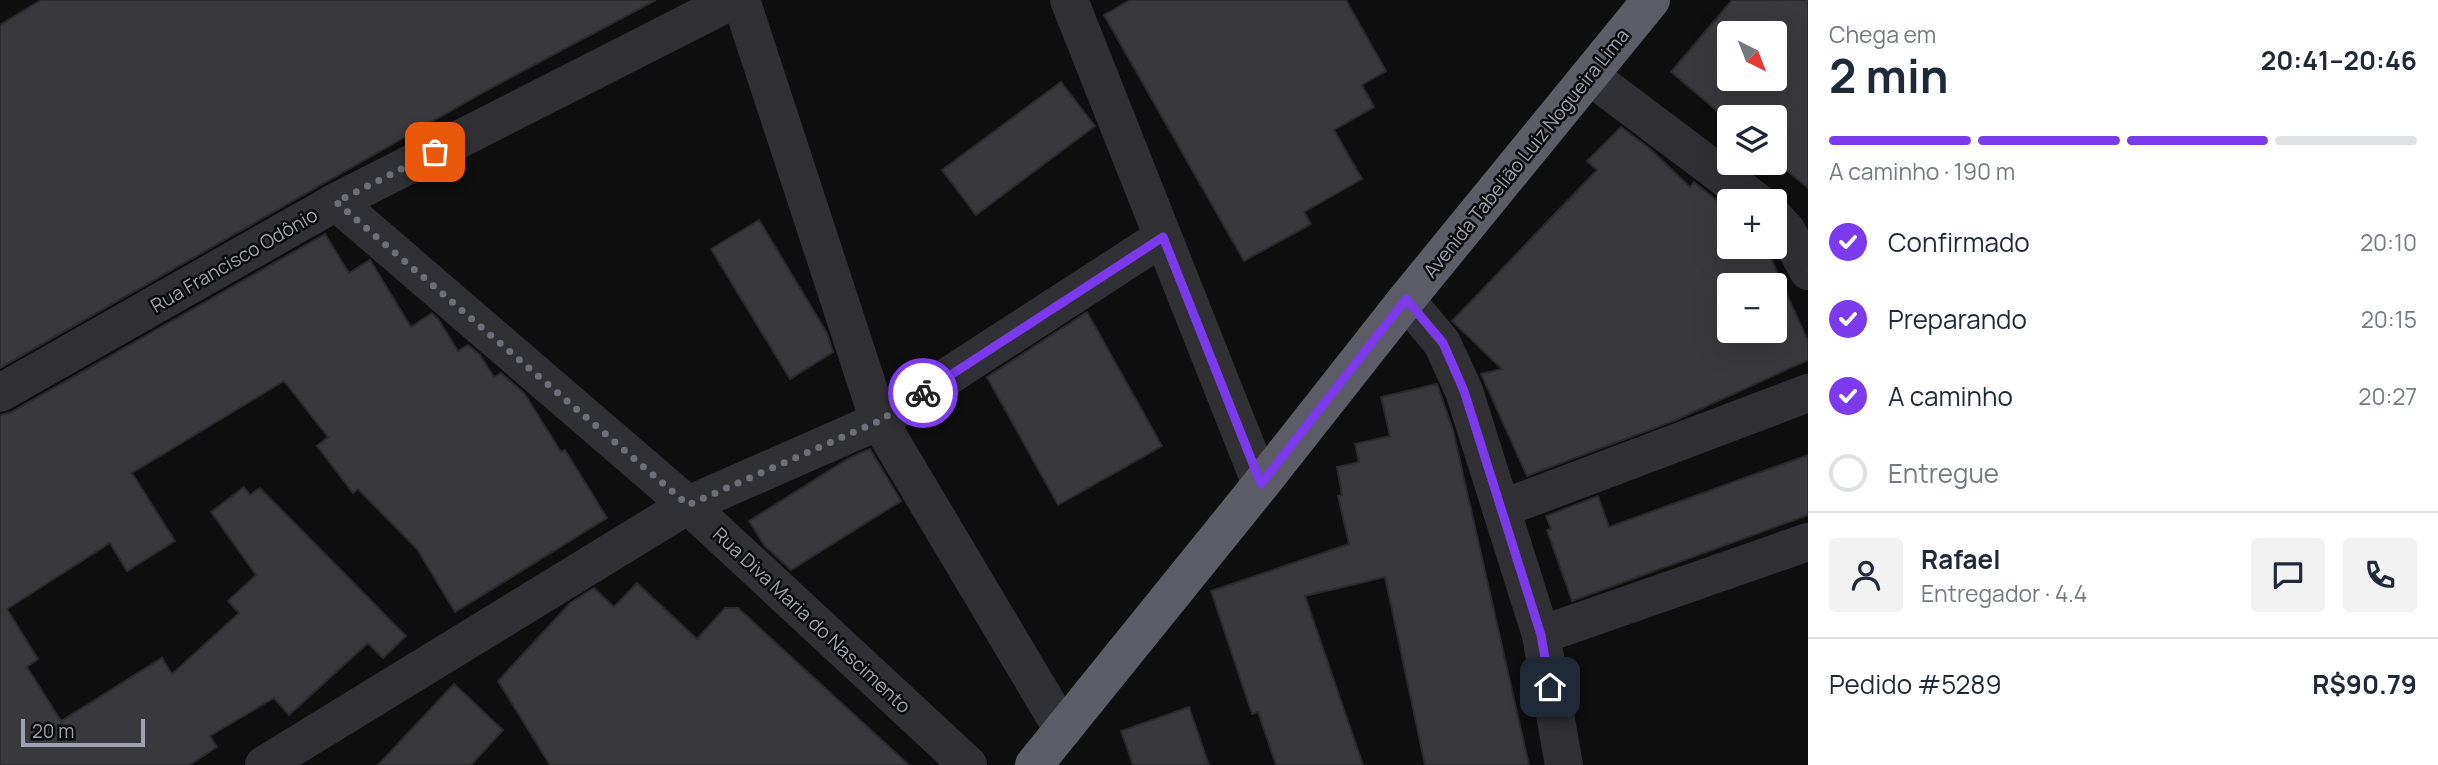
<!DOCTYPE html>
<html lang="pt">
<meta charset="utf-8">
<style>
body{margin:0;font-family:Manrope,sans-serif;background:#f2f2f3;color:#1f2937;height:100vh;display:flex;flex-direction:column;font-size:26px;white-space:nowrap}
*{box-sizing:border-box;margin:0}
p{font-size:23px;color:#747a83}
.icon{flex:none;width:38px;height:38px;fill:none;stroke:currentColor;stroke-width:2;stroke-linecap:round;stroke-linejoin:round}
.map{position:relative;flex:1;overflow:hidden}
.panel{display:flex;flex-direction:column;background:#fff;width:630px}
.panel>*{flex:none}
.needle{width:46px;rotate:138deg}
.fabs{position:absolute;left:1717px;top:21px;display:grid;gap:14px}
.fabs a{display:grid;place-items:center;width:70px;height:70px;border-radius:7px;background:#fff;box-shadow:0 7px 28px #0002;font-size:35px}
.scale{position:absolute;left:21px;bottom:18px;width:124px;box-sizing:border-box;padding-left:7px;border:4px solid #a0a2b1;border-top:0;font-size:19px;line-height:24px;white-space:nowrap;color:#a0a2b1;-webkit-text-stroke:5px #0a0a0b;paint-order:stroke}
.pin{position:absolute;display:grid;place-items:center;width:60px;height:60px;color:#fff;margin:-30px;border-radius:14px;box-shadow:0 4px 10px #0006}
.courier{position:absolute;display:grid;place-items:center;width:70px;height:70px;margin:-35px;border:5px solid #7c3aed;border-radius:50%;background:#fff;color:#222;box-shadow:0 2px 9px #0007}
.head em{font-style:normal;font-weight:700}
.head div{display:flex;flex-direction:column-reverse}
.head{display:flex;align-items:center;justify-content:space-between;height:119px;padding:0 21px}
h1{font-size:46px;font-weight:700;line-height:52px}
.bar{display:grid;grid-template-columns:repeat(4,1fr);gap:10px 7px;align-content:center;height:84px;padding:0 21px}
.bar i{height:9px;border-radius:5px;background:#e0e1e3}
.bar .on{background:#7c3aed}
.bar p{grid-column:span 4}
.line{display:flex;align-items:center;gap:18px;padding:0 21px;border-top:2px solid #e0e1e3}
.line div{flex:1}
.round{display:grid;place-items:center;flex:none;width:74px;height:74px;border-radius:7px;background:#f2f2f3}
ol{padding:0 21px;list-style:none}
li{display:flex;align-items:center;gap:21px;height:77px}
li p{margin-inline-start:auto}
li .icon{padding:7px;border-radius:50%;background:#7c3aed;color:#fff;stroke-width:4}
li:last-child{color:#747a83}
li i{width:38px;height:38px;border:4px solid #e0e1e3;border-radius:50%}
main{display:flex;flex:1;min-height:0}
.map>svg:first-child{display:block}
.building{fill:#39393d;stroke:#2a292c;stroke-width:2;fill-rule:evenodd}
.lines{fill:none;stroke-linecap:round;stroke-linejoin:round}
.minor{stroke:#303035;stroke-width:38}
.highway{stroke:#5c5d66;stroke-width:38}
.done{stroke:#6d6f79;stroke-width:7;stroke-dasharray:0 12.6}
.route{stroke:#7c3aed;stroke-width:9}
.labels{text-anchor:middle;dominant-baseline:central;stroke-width:5;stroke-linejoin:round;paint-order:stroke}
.street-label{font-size:19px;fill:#a0a2b1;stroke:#0a0a0b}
</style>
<main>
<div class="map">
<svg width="1808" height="765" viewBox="0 0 1808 765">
<rect width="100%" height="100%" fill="#0f0f10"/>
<g class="building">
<path d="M41,0h615l-165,88 -491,280v-343z"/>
<path d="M1130,0h216l40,71 -24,14 12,22 -40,23 28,49 -58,33 7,12 -67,37 -140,-246z"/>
<path d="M1732,0h76v188l-34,-28v-43h-45v4l-58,-49zM1729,33h45v46h-45z"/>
<path d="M1061,82l34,44 -119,89 -34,-45z"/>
<path d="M1621,127l27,20 42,40 4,-5 35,28v37h37l42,94v19l-132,60 -149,56 -46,-102 21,-5 -50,-48 145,-151 -10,-9zM1729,285h45v46h-45z"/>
<path d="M759,220l68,113 6,19 -43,27 -79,-130z"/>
<path d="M325,234l24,39 21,-13 41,67 21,-14 6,6 20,32 10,-6 12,10 14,22 7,-4 23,20 37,59 4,-2 42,68 -152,94 -38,-63 -59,-60 -5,4 -36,-47 11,-9 -44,-56 -152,92 43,68 -48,30 -17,-28 -103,66 31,50 -11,8 34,54 101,-63 10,16 67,-61 -11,-12 28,-26 -45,-63 33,-25 6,8 10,-7 146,148 -23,22 -15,-15 -79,72 -15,-17 -64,38 7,11 -28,18h-189v-350l11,-3z"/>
<path d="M1087,312l75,134 -104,59 -71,-128z"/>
<path d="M1437,384l16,46 76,335h-104l-40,-188 -80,19 58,169h-87l-18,-53 -6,2 -41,-123 138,-47 -11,-48 4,-1 -5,-28 22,-5 -4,-18 35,-8 -9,-39z"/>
<path d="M870,449l31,52 -110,69 -27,-25 -15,-24 102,-64z"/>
<path d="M1808,455v60l-236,86 -25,-71 4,-1 -5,-13 52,-20 11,31z"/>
<path d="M637,583l60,56 28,-31h13l171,157h-359l-52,-84 72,-78 24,-15 20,19z"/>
<path d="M454,684l49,46 -32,35h-93z"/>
<path d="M1189,707l20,58h-76l-12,-34z"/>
</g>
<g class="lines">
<g class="minor">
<path d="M741,0l138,421 184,309"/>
<path d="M1069,0l192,484"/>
<path d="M1590,76l166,125"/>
<path d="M336,202l352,303 280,260"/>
<path d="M1774,217l13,14 21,40"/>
<path d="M1406,300l36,43 22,48 77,244 23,130"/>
<path d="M0,393l336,-191 397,-202"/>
<path d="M1501,509l307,-116"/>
<path d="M1541,635l267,-93"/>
<path d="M264,765l424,-260 191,-84 284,-184"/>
</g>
<path class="highway" d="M1034,765l227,-281 145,-184 245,-300"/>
</g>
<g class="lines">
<path class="done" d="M435,152l-99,50 352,303 191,-84 44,-28"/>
<path class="route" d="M923,393l240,-156 98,247 145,-185 37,44 21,48 77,244 9,52"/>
</g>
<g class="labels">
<g class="street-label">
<text transform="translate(1526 153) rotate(-51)">Avenida Tabelião Luiz Nogueira Lima</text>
<text transform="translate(234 260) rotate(-30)">Rua Francisco Odônio</text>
<text transform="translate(812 620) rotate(43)">Rua Diva Maria do Nascimento</text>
</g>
</g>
</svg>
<div class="fabs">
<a><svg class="needle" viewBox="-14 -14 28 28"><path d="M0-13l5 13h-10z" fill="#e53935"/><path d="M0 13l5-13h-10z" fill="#747a83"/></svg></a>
<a><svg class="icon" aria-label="layers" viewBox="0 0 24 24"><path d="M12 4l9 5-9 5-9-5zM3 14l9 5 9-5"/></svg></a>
<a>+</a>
<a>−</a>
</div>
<div class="scale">20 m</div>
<div class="pin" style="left:435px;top:152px;background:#ea580c"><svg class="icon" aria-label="bag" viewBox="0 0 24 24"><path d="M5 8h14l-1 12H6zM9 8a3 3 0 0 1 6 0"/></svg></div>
<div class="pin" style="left:1550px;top:687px;background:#1f2937"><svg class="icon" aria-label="home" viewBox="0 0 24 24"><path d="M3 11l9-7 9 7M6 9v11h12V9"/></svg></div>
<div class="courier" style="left:923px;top:393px"><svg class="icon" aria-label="bike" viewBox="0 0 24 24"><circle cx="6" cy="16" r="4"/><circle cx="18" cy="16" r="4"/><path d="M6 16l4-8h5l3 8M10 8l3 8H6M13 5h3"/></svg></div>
</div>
<section class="panel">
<div class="head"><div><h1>2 min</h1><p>Chega em</p></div><em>20:41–20:46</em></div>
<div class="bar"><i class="on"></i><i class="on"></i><i class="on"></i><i></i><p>A caminho · 190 m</p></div>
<ol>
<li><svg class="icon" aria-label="check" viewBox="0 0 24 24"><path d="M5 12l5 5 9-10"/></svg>Confirmado<p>20:10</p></li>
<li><svg class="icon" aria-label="check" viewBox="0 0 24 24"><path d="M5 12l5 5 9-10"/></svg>Preparando<p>20:15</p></li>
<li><svg class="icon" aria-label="check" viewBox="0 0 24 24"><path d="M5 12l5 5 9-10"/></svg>A caminho<p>20:27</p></li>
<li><i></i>Entregue</li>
</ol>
<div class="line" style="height:126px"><a class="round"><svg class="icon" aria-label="person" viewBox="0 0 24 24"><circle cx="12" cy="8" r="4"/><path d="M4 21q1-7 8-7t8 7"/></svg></a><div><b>Rafael</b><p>Entregador · 4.4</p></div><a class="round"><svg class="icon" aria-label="chat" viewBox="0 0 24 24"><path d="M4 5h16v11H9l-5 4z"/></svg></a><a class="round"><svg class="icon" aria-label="phone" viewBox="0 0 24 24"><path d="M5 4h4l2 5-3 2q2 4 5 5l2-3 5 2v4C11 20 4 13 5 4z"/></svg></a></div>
<div class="line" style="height:91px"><div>Pedido #5289</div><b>R$90.79</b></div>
</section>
</main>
